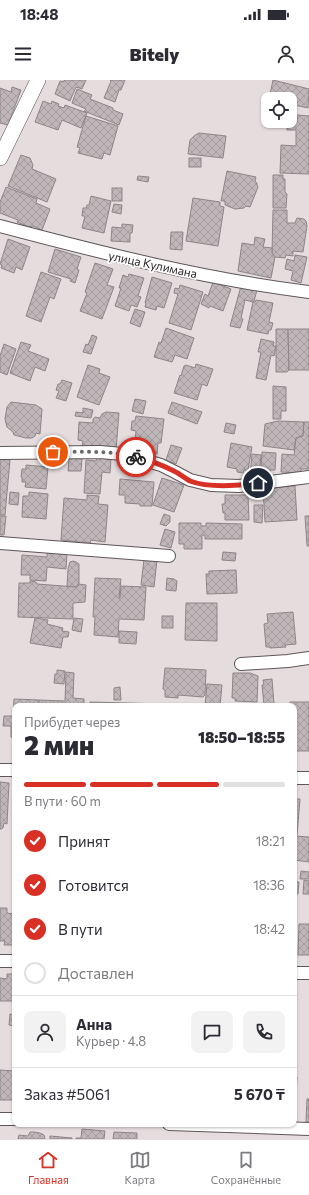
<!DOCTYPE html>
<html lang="ru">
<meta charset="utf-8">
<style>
body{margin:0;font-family:Commissioner,sans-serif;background:#f2f2f3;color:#2b2b33;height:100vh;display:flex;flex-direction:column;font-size:15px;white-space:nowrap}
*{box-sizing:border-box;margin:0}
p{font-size:13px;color:#7c7c81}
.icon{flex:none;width:22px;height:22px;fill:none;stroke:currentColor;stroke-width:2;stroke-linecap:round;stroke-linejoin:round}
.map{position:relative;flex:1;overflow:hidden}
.side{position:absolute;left:12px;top:623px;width:285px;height:424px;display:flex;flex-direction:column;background:#fff;border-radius:8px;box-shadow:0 1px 3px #0004}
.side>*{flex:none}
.fabs{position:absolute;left:261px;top:12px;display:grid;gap:8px}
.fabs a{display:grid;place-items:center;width:36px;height:36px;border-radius:8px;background:#fff;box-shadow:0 1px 3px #0004;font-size:20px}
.pin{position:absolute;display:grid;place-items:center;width:34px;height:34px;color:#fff;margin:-17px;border:2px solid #fff;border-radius:50%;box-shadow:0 1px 4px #0007}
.courier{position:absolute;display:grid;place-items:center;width:40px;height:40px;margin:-20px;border:3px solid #d93025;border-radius:50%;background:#fff;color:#222;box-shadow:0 1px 5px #0007}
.summary em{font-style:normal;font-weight:800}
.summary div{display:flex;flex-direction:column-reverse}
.summary{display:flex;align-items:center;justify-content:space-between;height:68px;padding:0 12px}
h1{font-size:26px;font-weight:800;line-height:30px}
.bar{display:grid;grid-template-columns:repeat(4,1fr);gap:6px 4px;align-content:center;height:48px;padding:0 12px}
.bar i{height:5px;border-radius:3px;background:#e1e1e2}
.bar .on{background:#d93025}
.bar p{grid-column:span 4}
.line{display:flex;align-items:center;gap:10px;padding:0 12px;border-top:1px solid #e1e1e2}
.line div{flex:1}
.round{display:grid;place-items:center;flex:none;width:42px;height:42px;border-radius:8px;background:#f2f2f3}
ol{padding:0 12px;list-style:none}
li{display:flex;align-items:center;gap:12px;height:44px}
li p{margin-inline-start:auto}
li .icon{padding:4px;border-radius:50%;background:#d93025;color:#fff;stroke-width:4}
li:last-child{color:#7c7c81}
li i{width:22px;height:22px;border:2px solid #e1e1e2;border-radius:50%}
.status{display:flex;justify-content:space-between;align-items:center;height:28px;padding:0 20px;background:#fff;direction:ltr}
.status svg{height:11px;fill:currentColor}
header{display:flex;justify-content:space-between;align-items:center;height:52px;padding:0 12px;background:#fff;font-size:18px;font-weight:800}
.dock{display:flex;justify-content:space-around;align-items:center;height:56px;border-top:1px solid #e1e1e2;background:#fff;font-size:11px;color:#7c7c81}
.dock a{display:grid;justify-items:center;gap:2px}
.dock .on{color:#d93025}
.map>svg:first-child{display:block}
.building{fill:url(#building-cross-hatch);stroke:#8d8587}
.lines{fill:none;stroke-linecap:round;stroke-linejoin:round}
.minor-casing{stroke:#5e5658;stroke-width:14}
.tertiary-casing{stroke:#5e5658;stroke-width:16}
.minor{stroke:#fff;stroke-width:12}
.tertiary{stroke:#fff;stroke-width:15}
.done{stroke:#6d6869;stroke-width:4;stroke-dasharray:0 7.2}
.route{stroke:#d93025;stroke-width:5}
.labels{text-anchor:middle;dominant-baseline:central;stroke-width:3.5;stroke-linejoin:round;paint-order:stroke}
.street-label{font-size:12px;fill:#2d292a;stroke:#fff}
</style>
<div class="status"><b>18:48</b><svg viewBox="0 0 49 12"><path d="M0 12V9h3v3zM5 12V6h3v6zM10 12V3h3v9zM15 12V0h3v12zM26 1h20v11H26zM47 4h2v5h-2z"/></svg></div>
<header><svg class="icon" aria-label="menu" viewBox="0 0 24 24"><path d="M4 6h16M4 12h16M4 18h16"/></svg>Bitely<svg class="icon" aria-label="person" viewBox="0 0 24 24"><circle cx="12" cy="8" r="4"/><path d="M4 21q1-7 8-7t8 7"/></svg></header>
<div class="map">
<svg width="309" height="1059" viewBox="0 0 309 1059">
<defs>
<pattern id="building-cross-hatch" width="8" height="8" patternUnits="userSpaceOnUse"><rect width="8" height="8" fill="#beb6b8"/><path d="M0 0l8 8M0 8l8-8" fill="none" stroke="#a49c9e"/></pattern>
</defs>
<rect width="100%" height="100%" fill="#e5dcde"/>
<g class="building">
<path d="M64,0h22l-4,9 -6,-2 -6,14 -15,-7 5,-13 4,1z"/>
<path d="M110,0h15l-4,10h-2l-4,12 -11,-4 7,-17z"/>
<path d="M273,0l36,9 -1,19 -18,-4v-5h-21z"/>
<path d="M12,7l9,3 -13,35 -8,-2v-35l11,4z"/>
<path d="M77,9l15,6 -2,4 23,9v2l10,4 -4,11 -35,-14 2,-2 -14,-6z"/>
<path d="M43,21l8,3 1,-3 7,3 -1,2 6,2 1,-3 22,8 -6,15 -19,-8 -4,10 -23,-8z"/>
<path d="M297,35l12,1v58l-29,-1 1,-28 15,1v-16h-9v-9h10z"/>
<path d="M86,36l32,10 -8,29 -6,-2 -2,6 -24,-6 2,-5 -3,-1z"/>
<path d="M199,53l27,3 -3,22 -35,-4 2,-14 4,-4z"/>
<path d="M21,75l9,3 3,7 -1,4 24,10 -9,23 -39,-16z"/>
<rect x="189" y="78" width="12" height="9"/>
<path d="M227,91l29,6 -1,4 2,2v2l1,2 -8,20 -4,-1 -2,2 -9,1 -10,-4v-4h-4z"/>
<path d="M273,95h10v4h2v13l2,2 -1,14h-13z"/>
<path d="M138,96l11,1 -1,5 -11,-2z"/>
<path d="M6,107l31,12 -1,4 14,6 -8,21 -9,-4 -4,1 -12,-5 1,-2 -18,-7v-11z"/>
<rect x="112" y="108" width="10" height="13"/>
<path d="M91,116l20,5 -7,32 -22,-5 3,-12h-3l1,-8h3l1,-3h2z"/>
<path d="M193,118l27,4v4l4,1 -6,39 -32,-5z"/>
<path d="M114,124l8,1 -1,9 -9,-2z"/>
<path d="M273,130h14v13h8l2,-5 7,1 2,2 1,5 -4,26 -10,-1v5l-7,-1 -1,3 -10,-1 -2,-2 -1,-2z"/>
<path d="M122,144l11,1 -1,8h-2v9l-19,-1 1,-14 10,1z"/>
<path d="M171,152h12l-1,18 -12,-1z"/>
<path d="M255,157l10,2 -2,8 9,1v5l3,4 -4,21 -33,-7 4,-28 12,2z"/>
<path d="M8,159l22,8 -8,23 -6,-3 -2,6 -13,-5 1,-3 -2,-1z"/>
<path d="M55,169l26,8 -4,12 2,1 -4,13 -5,-2 1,-2 -23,-7z"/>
<path d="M295,175l12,2 -6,26 -10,-3 2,-9 -8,-2 2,-10 7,2z"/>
<path d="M95,183l18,6 -6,16 7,2 -12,32 -22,-8 7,-18 -2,-1z"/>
<path d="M41,192l20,7 -7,20 -4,-2 -9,25 -15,-6z"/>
<path d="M129,194l15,4 -6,18 3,1 -4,10 -6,-2 -2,6 -14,-5 6,-18h-2l4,-13 5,2z"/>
<path d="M152,197l20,6 -8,25 -7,-2 -1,4 -11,-3 1,-4h-1z"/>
<path d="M213,202l18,7 -8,22 -13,-5 -1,2 -8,-4 4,-10 3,2z"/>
<path d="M180,205l23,7 -12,38 -22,-7 9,-29 -4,-1 1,-5 4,1z"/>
<path d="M241,206l16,4 -3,11 -1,1 -8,-2 -4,18 2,1 -3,9 -10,-2z"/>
<path d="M256,220l17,3 -4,19 4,1 -2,7h-2l-1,4 -21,-4 6,-28h2z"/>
<path d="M135,229l10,3 -5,15 -10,-4z"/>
<path d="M166,248l28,10 -7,21 -12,-4 -3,7 -18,-5 5,-15 2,1z"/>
<path d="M276,249h12l1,41 -2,2h-11z"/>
<path d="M288,249h21v41h-20z"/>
<path d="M92,255l5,2 -6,17 -8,-2 3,-8 2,1z"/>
<path d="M261,259l13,3 -1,4h3l-2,10 -3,-1 -5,25 -10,-2 5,-26h-3z"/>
<path d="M21,262l10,3 -3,6 21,8 -4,12 -10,-4 -5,14 -20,-8z"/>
<path d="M4,264l12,5 -9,26 -7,-3v-16z"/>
<path d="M196,284l17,5 -6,17 -5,-2 -5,16 -23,-7 6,-18 1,1 3,-10 2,-1 9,3z"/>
<path d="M88,285l12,4 -1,4 11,4 -11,28 -22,-8z"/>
<path d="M62,300l10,3 -6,18 -10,-3 3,-7 -3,-1 2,-6h2z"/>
<path d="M273,306l13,1v24h-5v8h-8z"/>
<path d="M135,319l11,2 -3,13 -11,-3z"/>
<path d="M11,322l25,3 6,4 -2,25 -4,-1 -1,3 -3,2h-6l-12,-3 -1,-3 -6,-5 -2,-8 2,-12z"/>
<path d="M172,322l30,10 -5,12 -29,-11z"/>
<path d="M83,328l10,2 -2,8 -16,-2 1,-4 7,1z"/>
<path d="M106,332l13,1 -3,37 -34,-3 1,-6 -5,-1 1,-18 14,1v-4l2,-2 5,1 2,-4z"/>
<path d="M136,336l28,3 -3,24h-3l-1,11 -23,-2 2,-21 -5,-1 1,-9h3z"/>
<path d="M278,341l26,1 -1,14 -7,2 -2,12 -31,-4 2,-22z"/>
<path d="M304,342h5v47h-8v4l-20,-1 1,-18 12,1 2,-17 7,-2z"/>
<path d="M226,343l10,2 -2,9 -10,-2z"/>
<path d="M231,363l21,4 -4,23h-4l-1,3 -6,-1v-3l-10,-2z"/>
<path d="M171,365l11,3 -6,16 -10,-4z"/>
<path d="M262,372l14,1 -1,17h-5v3l-4,-1v-2l-5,-1z"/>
<path d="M252,374l9,1 -2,21 -9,-1z"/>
<path d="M69,378l13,1 -1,12h-13z"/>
<path d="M97,378l14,1 -1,14 -8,-1 -2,22 -16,-1 2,-33 10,1z"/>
<path d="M0,379l10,1 -5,55h-5z"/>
<path d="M26,385l22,2 -2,22 -21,-2 1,-5h-4v-5h-1l1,-8h4z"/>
<path d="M162,398l22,7 -10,27 -21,-7z"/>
<path d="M120,399l34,3 -2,24h-12v-2l-15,-1v-8h-6z"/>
<path d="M295,406l2,34 -32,2 -2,-34z"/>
<path d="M10,412l9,1 -1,12 -9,-1z"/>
<path d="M29,412l19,2 -2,25 -24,-2 1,-21h6z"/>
<path d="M87,415l12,1 -1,8 10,1 -3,37 -14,-2 -1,3 -29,-3 3,-42 23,2z"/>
<path d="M225,415h23l1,25h-24v-7h-2l-1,-9h3z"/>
<path d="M254,425h9l-1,18 -8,-1z"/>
<path d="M164,434l6,2v6l-4,4 -6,-2z"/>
<path d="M0,436h6l-2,19h-4z"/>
<path d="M305,436h4v30h-2z"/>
<path d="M179,443h22v3h5v-3l36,1v15h-37v-4h-3v14h-18v-5h-5z"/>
<path d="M165,449l10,3 -4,16 -11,-3z"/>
<path d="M47,471l20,2 -1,16 -19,-2 -1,14 -16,-1v-5h-9l1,-20 25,2z"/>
<path d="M223,472l13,1 -1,8 -13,-1z"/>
<path d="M144,479l13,1 -3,27 -13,-2z"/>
<path d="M73,481l3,1 3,2v20l-3,3 -9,-1 1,-17 2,-7z"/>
<path d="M236,490l1,23 -30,1 -1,-20h3v-3z"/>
<path d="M95,498l26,1 -2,19h1l1,-12 25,1 -2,33 -25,-1 -1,18 -24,-2 1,-18h-2z"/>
<path d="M167,498l7,1 3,2 -1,10 -10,-1z"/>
<path d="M30,501l6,1 1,2 39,3 2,-1v-2l8,1 -1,17 -12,1v16l-55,-2 1,-34h11z"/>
<path d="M186,523h31v38l-32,-1z"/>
<path d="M293,532l3,32 -11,1 1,2 -16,1v-1h-4l-2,-23 4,-1 -1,-9z"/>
<rect x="162" y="536" width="11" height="12"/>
<path d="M35,538l13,2 -1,4 16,4 -1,3 7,1 -1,5h-5l-2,11 -31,-5z"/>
<path d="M74,538l9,1 -2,13 -9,-2z"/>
<path d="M119,551l18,1 -1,12 -17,-1z"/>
<path d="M165,588l41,2 -1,25 -2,2 -25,-2v3l-13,-1v-7l-2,-1z"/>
<path d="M57,590l8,1 -1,13 -10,-1 1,-9h2z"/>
<path d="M66,592l8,1 -1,25 11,1v7h-46l1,-6 26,1z"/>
<path d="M233,593h17l8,3 -1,26 -22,-1v-3h-3z"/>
<path d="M272,599l2,25 -10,1 -2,-20h2l-1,-5z"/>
<path d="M207,604l15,1 -2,21h-18h3z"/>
<path d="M120,607l1,13h-7v-12z"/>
<path d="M14,619l25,1 -1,6h-23v39h-2v-8h-2v-11h-8l1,-10h9z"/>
<path d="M90,622l74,2v2h-74z"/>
<path d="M290,622h19v49h-14l-1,-45h-4z"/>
<path d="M0,702l9,1 -2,41 -3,-1 -1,5 -2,1h-1z"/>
<path d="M294,719h6l-3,36h-3z"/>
<path d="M296,756l13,1v25l-15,-2z"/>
<path d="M301,791l8,1v7h-9z"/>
<path d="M304,800l5,1v13h-6z"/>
<path d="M294,802h5l-1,12h-4v4z"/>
<path d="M0,828h7v5l8,1v31h-11l1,-4h-5z"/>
<path d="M299,844h10v31h-11z"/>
<path d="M7,894h8v27h-15v-23l7,1z"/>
<path d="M10,934l5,1v11l-6,-1z"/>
<path d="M0,990l15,1v29h-15z"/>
<path d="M294,997h3l-2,35 -1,-1z"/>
<path d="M307,1019h2v23h-3z"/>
<path d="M82,1049l23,2 -1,8h-28v-1h5z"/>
<path d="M30,1052h4l6,1 4,2 1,4h-27l1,-4 9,1z"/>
<path d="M114,1052l23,1v6h-24z"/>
<path d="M50,1056l22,2v1h-22z"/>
</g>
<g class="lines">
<defs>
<g id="minor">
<path d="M0,146c102,27 204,53 309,66"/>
<path d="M0,373l100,-1 23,2 38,11 14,7 15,8 21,5 28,1 70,-9"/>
<path d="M0,463l169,13"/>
<path d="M241,584l47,-3 21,-3"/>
<path d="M0,690h15"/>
<path d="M294,698h15"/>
<path d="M0,881h15"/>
<path d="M294,893h15"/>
<path d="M0,1039h15"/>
<path d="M169,1044l140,5"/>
</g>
<path id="tertiary" d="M0,78l38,-78"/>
</defs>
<use href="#minor" class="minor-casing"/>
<use href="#tertiary" class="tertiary-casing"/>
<use href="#minor" class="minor"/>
<use href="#tertiary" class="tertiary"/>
</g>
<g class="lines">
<path class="done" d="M53,372c28,0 56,-2 83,5"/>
<path class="route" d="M136,377c13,3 26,8 38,14 6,3 11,7 16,10 18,7 49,5 68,2"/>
</g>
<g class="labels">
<g class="street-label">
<text transform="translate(153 184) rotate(12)">улица Кулимана</text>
</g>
</g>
</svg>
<div class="fabs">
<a><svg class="icon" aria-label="locate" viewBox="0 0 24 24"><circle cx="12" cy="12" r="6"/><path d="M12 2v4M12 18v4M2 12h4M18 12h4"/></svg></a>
</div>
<div class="pin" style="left:53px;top:372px;background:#ea580c"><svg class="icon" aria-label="bag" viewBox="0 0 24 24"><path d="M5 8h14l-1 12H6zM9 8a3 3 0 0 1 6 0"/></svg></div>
<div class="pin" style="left:258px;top:403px;background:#1f2937"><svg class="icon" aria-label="home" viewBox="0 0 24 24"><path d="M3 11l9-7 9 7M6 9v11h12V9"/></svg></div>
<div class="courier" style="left:136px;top:377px"><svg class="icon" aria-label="bike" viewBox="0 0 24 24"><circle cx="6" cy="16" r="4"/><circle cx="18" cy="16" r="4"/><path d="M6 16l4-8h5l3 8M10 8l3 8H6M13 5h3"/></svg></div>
<section class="side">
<div class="summary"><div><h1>2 мин</h1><p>Прибудет через</p></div><em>18:50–18:55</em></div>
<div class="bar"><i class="on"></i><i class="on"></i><i class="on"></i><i></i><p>В пути · 60 m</p></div>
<ol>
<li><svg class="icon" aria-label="check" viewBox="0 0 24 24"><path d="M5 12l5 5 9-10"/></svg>Принят<p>18:21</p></li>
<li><svg class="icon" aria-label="check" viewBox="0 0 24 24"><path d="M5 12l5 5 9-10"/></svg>Готовится<p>18:36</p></li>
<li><svg class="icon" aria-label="check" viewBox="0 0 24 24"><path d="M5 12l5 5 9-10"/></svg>В пути<p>18:42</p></li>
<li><i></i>Доставлен</li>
</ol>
<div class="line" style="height:72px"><a class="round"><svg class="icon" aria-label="person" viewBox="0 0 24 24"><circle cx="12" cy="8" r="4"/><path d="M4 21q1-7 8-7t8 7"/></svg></a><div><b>Анна</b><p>Курьер · 4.8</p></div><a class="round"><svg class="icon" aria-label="chat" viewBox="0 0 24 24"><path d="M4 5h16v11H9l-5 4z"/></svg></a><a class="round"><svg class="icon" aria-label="phone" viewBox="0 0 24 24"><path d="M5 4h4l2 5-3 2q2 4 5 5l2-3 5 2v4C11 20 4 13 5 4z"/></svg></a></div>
<div class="line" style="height:52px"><div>Заказ #5061</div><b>5 670 ₸</b></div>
</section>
</div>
<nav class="dock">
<a class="on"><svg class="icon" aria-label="home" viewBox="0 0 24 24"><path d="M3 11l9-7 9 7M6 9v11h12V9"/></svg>Главная</a>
<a><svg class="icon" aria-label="map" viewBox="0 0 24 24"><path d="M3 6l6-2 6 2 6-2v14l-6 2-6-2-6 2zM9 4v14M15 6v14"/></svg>Карта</a>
<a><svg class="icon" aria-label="saved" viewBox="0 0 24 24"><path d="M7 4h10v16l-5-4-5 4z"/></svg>Сохранённые</a>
</nav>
